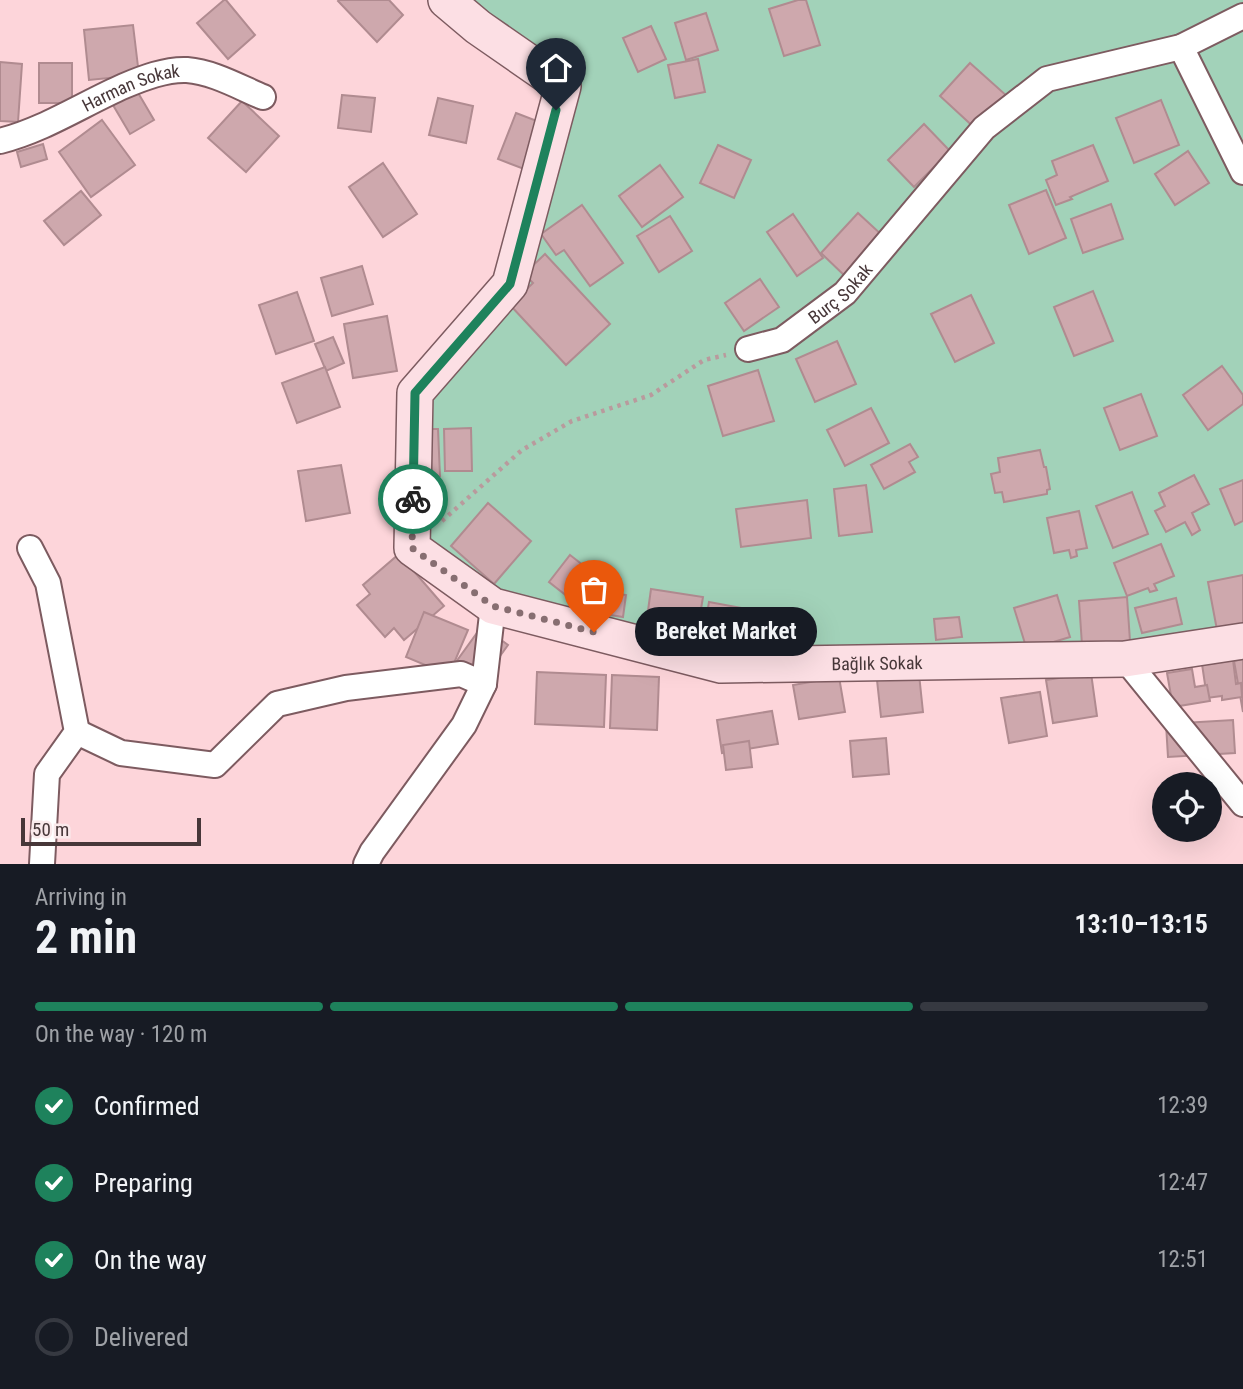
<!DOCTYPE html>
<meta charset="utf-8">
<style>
body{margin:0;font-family:"Roboto Condensed",sans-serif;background:#242831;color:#f1f3f6;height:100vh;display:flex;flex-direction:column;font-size:26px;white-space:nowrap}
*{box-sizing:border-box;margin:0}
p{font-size:23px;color:#9ea1a6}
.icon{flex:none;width:38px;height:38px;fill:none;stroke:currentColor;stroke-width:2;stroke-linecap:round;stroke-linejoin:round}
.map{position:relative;height:864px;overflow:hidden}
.panel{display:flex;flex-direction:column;background:#171b24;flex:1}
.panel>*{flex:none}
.fabs{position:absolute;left:1152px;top:772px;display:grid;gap:14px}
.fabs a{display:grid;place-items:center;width:70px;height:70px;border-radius:50%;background:#171b24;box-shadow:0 7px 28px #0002;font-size:35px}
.scale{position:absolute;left:21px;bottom:18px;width:180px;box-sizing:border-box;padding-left:7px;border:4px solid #473739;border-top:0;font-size:19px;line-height:24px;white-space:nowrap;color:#473739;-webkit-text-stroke:5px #fae9eb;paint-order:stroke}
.pin{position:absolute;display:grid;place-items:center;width:60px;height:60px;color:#fff;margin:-72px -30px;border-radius:50% 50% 50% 0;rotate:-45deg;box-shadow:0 0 7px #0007}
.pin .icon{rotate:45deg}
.courier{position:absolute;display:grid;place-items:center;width:70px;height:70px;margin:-35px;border:5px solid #1e825c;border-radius:50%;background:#fff;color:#222;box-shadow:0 2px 9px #0007}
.bubble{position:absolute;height:49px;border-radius:24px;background:#171b24;box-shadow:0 7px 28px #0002;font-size:23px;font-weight:700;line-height:49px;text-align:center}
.head em{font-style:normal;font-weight:700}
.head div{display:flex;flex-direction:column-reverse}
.head{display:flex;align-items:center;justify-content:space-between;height:119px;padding:0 35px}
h1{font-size:46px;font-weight:700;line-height:52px}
.bar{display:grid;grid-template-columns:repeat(4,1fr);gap:10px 7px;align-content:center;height:84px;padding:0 35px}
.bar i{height:9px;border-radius:5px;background:#363941}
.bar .current{background:#1e825c}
.bar p{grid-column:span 4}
ol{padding:0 35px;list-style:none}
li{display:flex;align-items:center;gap:21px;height:77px}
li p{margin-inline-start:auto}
li .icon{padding:7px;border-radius:50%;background:#1e825c;color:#fff;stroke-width:4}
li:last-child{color:#9ea1a6}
li i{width:38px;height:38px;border:4px solid #363941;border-radius:50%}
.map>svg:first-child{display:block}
.green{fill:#a2d2b9}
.building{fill:#cea8ad;stroke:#b08b90;stroke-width:2}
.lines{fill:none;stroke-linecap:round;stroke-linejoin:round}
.street-casing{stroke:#7d5b60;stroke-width:28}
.secondary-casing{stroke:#7d5b60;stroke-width:38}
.path{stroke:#b99a9d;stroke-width:4.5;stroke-dasharray:3.5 5;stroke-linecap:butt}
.street{stroke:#fff;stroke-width:24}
.secondary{stroke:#fcdfe4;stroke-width:35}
.done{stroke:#876e71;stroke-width:7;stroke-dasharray:0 12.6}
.route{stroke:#1e825c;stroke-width:9}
.labels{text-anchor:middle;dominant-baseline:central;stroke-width:7;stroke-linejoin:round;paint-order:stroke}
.street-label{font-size:18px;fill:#473739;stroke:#fae9eb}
</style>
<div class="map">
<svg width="1243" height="864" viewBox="0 0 1243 864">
<rect width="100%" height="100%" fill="#fdd5da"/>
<path class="green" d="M446,0h797v641l-522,24 -228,-59 -81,-58 3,-155 95,-109 53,-198z"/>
<g class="building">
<path d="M224,0h2l29,35 -27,24 -31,-36z"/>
<path d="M339,0h50l14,15 -26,27 -39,-41z"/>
<path d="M798,0h8l14,45 -36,11 -15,-47z"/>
<path d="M706,13l12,37 -32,10 -11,-37z"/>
<path d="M133,25l6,50 -50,5 -5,-50z"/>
<path d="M651,26l15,33 -28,13 -15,-34z"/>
<path d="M698,59l7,33 -30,6 -7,-33z"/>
<path d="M0,62l22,2 -4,58 -18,-1z"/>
<rect x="39" y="63" width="33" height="40"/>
<path d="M970,63l38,34 -30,34 -38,-35z"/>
<path d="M137,91l17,29 -24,14 -17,-29z"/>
<path d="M342,95l33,3 -4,34 -33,-4z"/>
<path d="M438,98l35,8 -7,37 -37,-8z"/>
<path d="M1161,100l18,45 -45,18 -18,-45z"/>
<path d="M242,101l37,35 -33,36 -38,-34z"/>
<path d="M516,113l34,13 -18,46 -34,-13z"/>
<path d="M102,120l33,45 -44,32 -32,-45z"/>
<path d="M924,124l26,27 -36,36 -26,-27z"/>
<path d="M43,144l4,15 -26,8 -4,-15z"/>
<path d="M718,145l33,15 -17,38 -34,-15z"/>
<path d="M1093,145l15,36 -38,16 2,2 -16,6 -10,-25 11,-5 -5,-14z"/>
<path d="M1188,151l21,32 -34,22 -20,-31z"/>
<path d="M383,163l34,51 -34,23 -34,-50z"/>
<path d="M660,165l23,32 -41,30 -23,-31z"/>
<path d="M1046,190l20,48 -37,16 -20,-49z"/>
<path d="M81,191l20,24 -37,30 -20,-24z"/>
<path d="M1111,204l12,35 -40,14 -12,-34z"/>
<path d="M582,205l41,58 -33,23 -26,-36 -8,5 -15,-21z"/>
<path d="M858,213l26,24 -38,40 -25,-24z"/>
<path d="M793,214l30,44 -26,18 -30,-44z"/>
<path d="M670,216l22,35 -33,21 -22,-36z"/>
<path d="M545,254l65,70 -44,41 -56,-60 23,-22 -9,-9z"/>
<path d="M362,266l11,38 -41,12 -11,-38z"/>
<path d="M760,279l19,28 -35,24 -19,-28z"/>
<path d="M1093,291l20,50 -39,15 -20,-49z"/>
<path d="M297,292l17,49 -38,13 -17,-49z"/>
<path d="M971,295l23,48 -39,19 -24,-48z"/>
<path d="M387,316l10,55 -44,7 -9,-54z"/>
<path d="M333,337l11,26 -18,8 -11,-27z"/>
<path d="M837,341l19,43 -41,18 -19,-43z"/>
<path d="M1222,366l21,29v9l-35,26 -25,-35z"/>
<path d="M325,367l15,40 -43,16 -15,-40z"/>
<path d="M758,370l16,51 -51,15 -15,-50z"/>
<path d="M1141,394l16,42 -37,14 -16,-42z"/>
<path d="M871,408l18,35 -44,23 -18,-36z"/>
<path d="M471,428l1,43h-27l-1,-42z"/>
<path d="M415,429h23l2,47 -23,1z"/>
<path d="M910,444l8,13 -9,5 6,10 -31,17 -13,-24z"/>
<path d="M1040,450l4,17h2l4,22 -3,1v4l-43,8 -2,-10 -7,1 -4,-19 9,-2 -2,-14z"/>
<path d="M341,465l9,48 -44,8 -8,-50z"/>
<path d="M1194,475l15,29 -17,9 8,17 -8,5 -7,-13 -19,10 -11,-21 10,-5 -6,-13z"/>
<path d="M1243,480v41l-8,4 -15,-36z"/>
<path d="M866,485l6,47 -33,4 -5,-47z"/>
<path d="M1132,492l16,42 -35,14 -17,-42z"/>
<path d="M807,500l4,38 -70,9 -5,-38z"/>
<path d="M488,503l43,38 -37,43 -43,-38z"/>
<path d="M1079,511l8,37 -11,2 1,6 -6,2 -2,-8 -15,3 -7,-35z"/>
<path d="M1161,544l13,32 -20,8 3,6 -7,2 -2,-4 -21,8 -13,-33z"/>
<path d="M399,554l45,52 -40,34 -10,-12 -9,9 -28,-32 13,-11 -7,-9z"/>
<path d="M570,555l23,18 -21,27 -23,-18z"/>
<path d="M1243,575v50l-26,5 -9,-48z"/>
<path d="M651,589l52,8 -6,36 -51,-8z"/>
<path d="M601,591l25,4 -3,22 -26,-4z"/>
<path d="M1057,595l13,42 -43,13 -13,-42z"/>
<path d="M1127,597l3,44 -48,4 -3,-44z"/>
<path d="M1176,598l6,26 -40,9 -7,-25z"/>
<path d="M709,602l49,9 -7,35 -48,-9z"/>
<path d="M424,612l44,18 -19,45 -43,-18z"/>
<path d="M959,617l3,20 -26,3 -2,-21z"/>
<path d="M482,626l26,19 -34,47 -26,-19z"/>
<path d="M1243,659v53l-9,-51z"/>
<path d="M1233,660l3,24 5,-1 1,14 -20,3v-4l-15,2 -5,-34z"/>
<path d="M1192,669l3,18 12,-2 3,16 -37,6 -6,-34z"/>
<path d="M537,672l69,3 -2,52 -69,-3z"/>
<path d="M1091,673l6,43 -44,7 -7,-43z"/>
<path d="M919,674l4,38 -42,5 -4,-37z"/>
<path d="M612,675l47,2 -2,53 -47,-2z"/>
<path d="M839,677l6,35 -46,7 -6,-34z"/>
<path d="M1040,692l7,44 -38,7 -8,-45z"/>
<path d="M772,711l6,33 -56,9 -5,-33z"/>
<path d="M1233,720l2,33 -67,4 -2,-33z"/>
<path d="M886,738l3,36 -36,3 -3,-36z"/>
<path d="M749,741l3,26 -26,3 -3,-25z"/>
</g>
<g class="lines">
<defs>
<g id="street">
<path d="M1181,47l62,125"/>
<path id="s1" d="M0,141c44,-11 83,-37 124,-55 19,-8 42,-17 63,-16 26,2 52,17 76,27"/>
<path id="s2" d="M748,349l34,-9 63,-47 139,-165 63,-49 134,-32 62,-31"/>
<path d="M30,548l18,35 29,149 -30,42 -5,90"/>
<path d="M1125,659l118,145"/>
<path d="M77,732l44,21 94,12 62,-61 69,-16 115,-14 23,10"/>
<path d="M366,864l6,-12 92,-127 20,-41 9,-78"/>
</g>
<g id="secondary">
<path id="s3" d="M446,0l32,27 85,59 -53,198 -95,109 -3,155 81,58 228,59 404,-6 118,-18"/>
</g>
</defs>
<use href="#street" class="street-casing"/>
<use href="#secondary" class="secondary-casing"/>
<path class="path" d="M442,521l80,-71 50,-29 79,-26 53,-35 22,-5"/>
<use href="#street" class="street"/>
<use href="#secondary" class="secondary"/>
</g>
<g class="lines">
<path class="done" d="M413,499l-1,49 81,58 101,26"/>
<path class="route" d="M413,499l2,-106 95,-109 46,-174"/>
</g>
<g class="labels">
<g class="street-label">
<text stroke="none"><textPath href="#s1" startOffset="142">Harman Sokak</textPath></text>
<text stroke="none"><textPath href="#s2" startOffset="110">Burç Sokak</textPath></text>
<text stroke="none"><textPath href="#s3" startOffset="1141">Bağlık Sokak</textPath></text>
</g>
</g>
</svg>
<div class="fabs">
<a><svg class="icon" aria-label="locate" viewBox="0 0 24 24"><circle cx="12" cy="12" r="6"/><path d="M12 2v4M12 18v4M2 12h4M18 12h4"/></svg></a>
</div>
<div class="scale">50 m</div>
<div class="pin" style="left:594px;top:632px;background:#ea580c"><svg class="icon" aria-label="bag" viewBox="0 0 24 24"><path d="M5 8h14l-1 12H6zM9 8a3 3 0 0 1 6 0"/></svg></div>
<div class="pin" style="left:556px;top:110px;background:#1f2937"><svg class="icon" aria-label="home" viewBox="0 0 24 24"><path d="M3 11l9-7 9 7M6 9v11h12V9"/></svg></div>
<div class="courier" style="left:413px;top:499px"><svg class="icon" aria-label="bike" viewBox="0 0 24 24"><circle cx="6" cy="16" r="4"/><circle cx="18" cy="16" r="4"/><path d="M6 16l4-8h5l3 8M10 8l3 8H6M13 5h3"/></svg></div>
<div class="bubble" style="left:635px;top:607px;width:182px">Bereket Market</div>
</div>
<section class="panel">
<div class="head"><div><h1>2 min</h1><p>Arriving in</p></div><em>13:10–13:15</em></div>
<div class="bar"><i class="current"></i><i class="current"></i><i class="current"></i><i></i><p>On the way · 120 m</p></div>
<ol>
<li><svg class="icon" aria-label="check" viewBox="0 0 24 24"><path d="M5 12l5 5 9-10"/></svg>Confirmed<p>12:39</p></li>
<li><svg class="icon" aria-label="check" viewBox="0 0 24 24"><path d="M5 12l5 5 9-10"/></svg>Preparing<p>12:47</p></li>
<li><svg class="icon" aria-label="check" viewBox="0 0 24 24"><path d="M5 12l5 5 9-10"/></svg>On the way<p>12:51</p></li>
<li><i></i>Delivered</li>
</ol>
</section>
